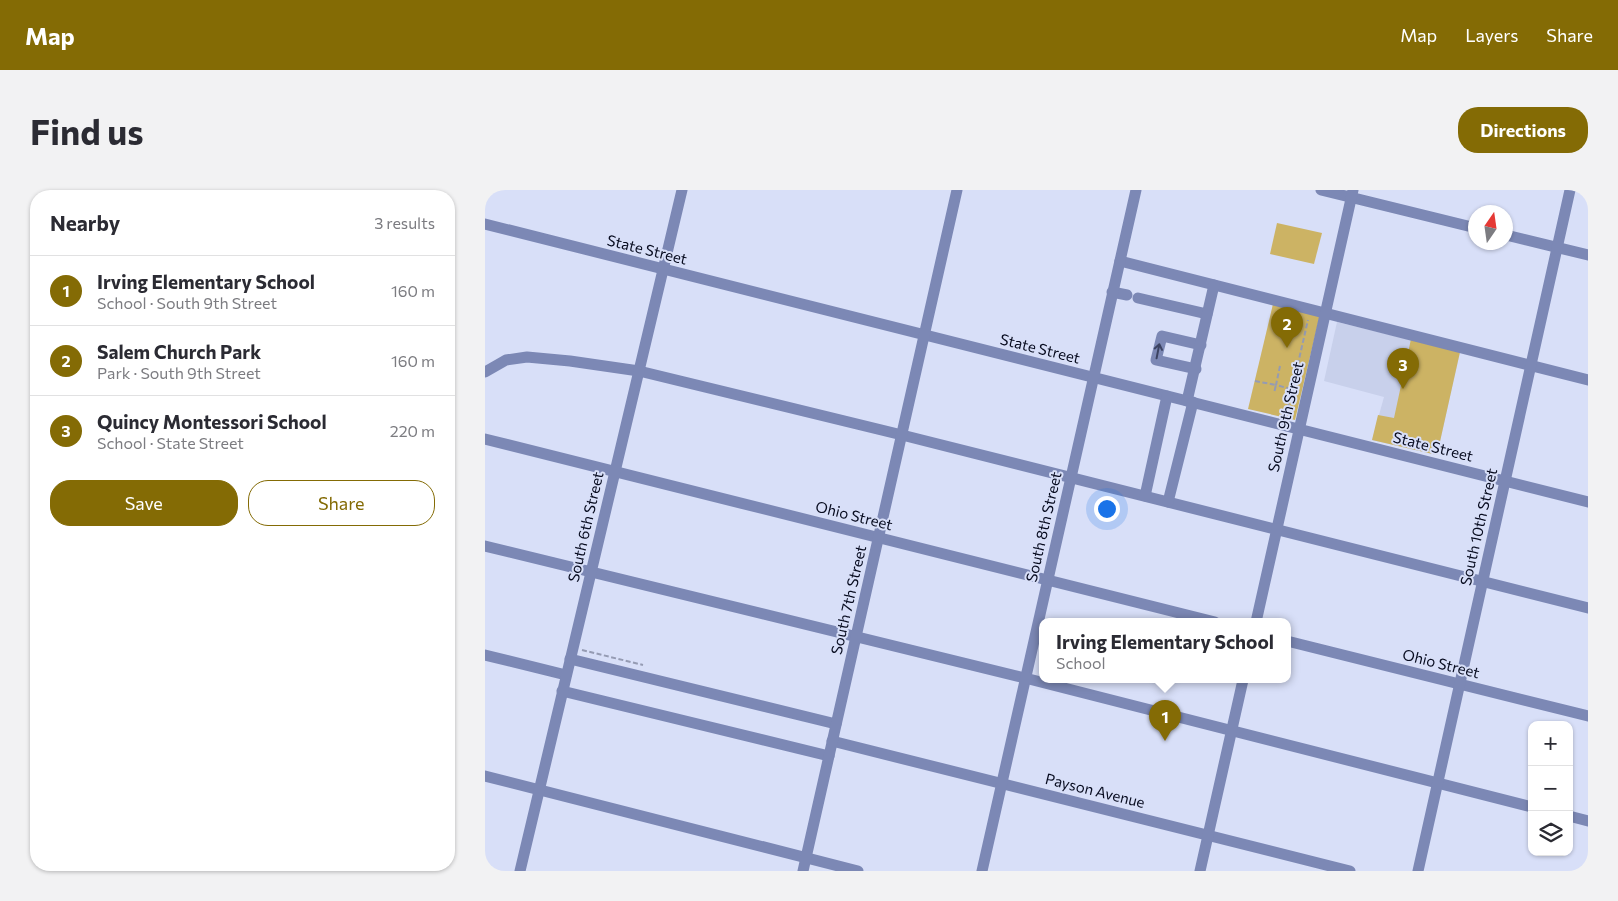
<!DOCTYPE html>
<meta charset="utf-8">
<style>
:root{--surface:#fff;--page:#f2f2f3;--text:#2b2b33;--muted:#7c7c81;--line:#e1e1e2;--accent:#846b05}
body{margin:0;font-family:Commissioner,sans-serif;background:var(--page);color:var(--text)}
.controls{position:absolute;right:15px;bottom:15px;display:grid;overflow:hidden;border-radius:10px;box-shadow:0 1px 4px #0004}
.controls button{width:45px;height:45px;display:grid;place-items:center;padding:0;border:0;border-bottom:1px solid var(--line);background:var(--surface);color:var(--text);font:25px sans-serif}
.compass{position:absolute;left:983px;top:15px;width:45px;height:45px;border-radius:50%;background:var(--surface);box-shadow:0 1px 4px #0004;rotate:13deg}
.you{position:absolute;left:621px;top:318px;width:18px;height:18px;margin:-12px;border:4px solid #fff;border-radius:50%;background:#1a73e8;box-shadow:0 0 0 8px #1a73e833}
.badge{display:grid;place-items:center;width:32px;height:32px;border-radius:50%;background:var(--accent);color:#fff;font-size:16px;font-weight:700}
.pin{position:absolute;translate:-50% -41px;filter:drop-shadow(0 1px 2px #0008)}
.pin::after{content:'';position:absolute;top:26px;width:18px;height:15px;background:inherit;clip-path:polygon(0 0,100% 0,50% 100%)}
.popup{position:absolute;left:554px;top:428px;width:252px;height:65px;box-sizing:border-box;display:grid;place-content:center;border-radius:10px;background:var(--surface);filter:drop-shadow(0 1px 4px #0005);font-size:16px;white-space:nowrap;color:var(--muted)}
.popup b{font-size:19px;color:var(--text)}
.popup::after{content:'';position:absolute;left:50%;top:100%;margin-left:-10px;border:10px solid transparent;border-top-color:var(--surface)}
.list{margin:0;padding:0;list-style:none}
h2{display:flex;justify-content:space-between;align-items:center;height:65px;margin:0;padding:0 20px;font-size:21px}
h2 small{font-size:16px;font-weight:400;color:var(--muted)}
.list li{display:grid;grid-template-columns:32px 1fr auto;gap:15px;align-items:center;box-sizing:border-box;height:70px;padding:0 20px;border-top:1px solid var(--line)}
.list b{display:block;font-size:19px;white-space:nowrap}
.list p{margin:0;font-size:16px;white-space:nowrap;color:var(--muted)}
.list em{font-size:16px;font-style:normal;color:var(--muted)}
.actions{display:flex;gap:10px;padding:15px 20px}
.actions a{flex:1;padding:11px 0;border:1px solid var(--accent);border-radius:20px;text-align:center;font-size:18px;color:var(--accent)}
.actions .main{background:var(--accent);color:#fff}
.icon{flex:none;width:28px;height:28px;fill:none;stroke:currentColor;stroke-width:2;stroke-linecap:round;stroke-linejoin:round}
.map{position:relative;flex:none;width:1103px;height:681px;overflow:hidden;border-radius:20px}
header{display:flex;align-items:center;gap:30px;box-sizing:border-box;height:70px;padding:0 25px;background:var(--accent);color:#fff}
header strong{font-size:24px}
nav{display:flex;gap:28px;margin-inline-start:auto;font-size:18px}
.intro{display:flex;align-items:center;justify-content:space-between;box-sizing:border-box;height:120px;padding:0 30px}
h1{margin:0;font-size:35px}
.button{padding:12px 22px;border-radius:20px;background:var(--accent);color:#fff;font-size:18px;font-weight:700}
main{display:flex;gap:30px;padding:0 30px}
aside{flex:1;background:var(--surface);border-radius:20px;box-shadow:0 1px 4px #0004}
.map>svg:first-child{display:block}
</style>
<header>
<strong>Map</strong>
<nav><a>Map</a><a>Layers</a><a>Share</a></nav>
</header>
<div class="intro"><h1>Find us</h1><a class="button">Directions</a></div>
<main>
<aside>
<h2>Nearby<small>3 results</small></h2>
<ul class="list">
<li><span class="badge">1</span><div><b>Irving Elementary School</b><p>School · South 9th Street</p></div><em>160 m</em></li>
<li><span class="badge">2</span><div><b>Salem Church Park</b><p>Park · South 9th Street</p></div><em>160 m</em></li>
<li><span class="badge">3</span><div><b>Quincy Montessori School</b><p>School · State Street</p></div><em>220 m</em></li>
</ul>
<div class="actions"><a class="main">Save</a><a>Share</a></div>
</aside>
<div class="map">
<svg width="1103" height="681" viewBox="0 0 1103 681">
<rect width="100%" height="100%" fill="#d8dff8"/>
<path fill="#c8d0eb" d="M852,132L975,162L952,265L887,250L899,207L839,191Z"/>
<g fill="#ccb364">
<path d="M792,33L837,43L829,74L785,64Z"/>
<path d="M788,114L835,125L810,230L763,219Z"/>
<path d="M926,149L975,162L952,265L887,250L893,225L909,228Z"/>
</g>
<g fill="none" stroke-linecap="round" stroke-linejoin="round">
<g stroke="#959bb3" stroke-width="2" stroke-dasharray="5 2.5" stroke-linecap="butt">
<path d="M795,176L791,195L813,201"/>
<path d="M770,191L791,195L789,203"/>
<path d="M801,226L823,130"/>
<path d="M97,460L158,475"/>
</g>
<g stroke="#7c88b5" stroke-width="11">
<path d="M836,0L991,38"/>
<path d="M0,34L1103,312"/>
<path d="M1021,45L1103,65"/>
<path d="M635,71L1103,190"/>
<path d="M627,102L642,105"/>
<path d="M653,108L722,124"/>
<path d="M711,179L671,170L677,146L716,155"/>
<path d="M0,182L21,170L42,167L85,171L154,181L417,245L1103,418"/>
<path d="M702,211L729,95"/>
<path d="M0,249L730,432"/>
<path d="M660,306L682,206"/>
<path d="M683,312L708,212"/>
<path d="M0,356L540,488L1047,617"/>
<path d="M771,432L868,0"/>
<path d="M802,451L1103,526"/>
<path d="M0,465L81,485"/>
<path d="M85,469L351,534"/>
<path d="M77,501L344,566"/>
<path d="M347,551L865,681"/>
<path d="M0,586L373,681"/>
<path d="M1084,626L1103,631"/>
<path d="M35,681L197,0"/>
<path d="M318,681L472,0"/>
<path d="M497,681L651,0"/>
<path d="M715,681L758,490"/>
<path d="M933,681L1085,0"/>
</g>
</g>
<defs><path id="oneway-shaft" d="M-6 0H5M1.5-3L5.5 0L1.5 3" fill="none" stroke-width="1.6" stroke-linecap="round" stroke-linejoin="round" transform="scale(1.25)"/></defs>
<use stroke="#3c4362" href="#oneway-shaft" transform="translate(673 161) rotate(-79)"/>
<g text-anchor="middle" stroke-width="4" stroke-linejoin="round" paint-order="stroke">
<g font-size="15" fill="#070b1f" stroke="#d8dff8">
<text transform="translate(162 60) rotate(14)" y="5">State Street</text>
<text transform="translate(555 159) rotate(14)" y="5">State Street</text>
<text transform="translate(801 227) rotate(-77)" y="5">South 9th Street</text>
<text transform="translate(948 257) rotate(14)" y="5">State Street</text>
<text transform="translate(369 326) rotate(14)" y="5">Ohio Street</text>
<text transform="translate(101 337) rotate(-77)" y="5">South 6th Street</text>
<text transform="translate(559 337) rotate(-77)" y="5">South 8th Street</text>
<text transform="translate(994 337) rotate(-77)" y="5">South 10th Street</text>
<text transform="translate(364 410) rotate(-77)" y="5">South 7th Street</text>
<text transform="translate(956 474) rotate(14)" y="5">Ohio Street</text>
<text transform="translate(610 601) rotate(14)" y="5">Payson Avenue</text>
</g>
</g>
</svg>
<div class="controls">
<button>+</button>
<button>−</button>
<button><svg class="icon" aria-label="layers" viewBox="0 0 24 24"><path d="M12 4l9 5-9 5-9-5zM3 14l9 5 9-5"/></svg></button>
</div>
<svg class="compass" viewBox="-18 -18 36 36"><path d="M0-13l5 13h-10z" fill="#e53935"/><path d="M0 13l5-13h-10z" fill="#7c7c81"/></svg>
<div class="you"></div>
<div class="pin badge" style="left:680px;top:551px">1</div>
<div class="popup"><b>Irving Elementary School</b>School</div>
<div class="pin badge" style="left:802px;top:158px">2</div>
<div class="pin badge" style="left:918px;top:199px">3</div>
</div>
</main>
